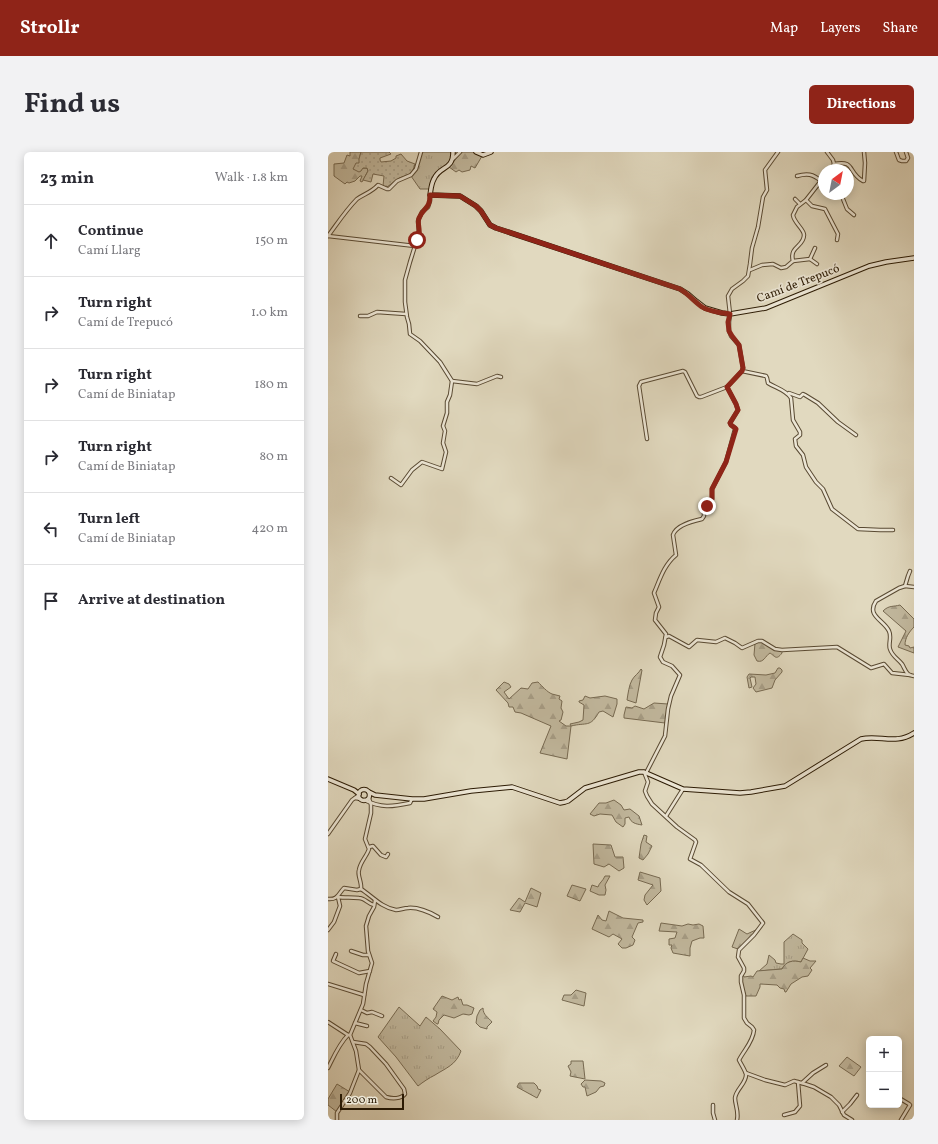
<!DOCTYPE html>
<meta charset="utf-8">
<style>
:root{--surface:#fff;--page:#f2f2f3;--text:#2b2b33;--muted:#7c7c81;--line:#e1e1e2;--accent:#8f2418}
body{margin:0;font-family:Vollkorn,serif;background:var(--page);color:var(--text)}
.controls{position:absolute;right:12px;bottom:12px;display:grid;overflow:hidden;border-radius:6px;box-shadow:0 2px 10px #0003}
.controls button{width:36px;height:36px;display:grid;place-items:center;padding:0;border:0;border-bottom:1px solid var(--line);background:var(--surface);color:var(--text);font:20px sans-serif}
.compass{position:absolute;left:490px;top:12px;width:36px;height:36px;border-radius:50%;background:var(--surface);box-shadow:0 2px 10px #0003;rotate:32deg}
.scale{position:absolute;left:12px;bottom:10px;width:64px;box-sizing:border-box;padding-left:4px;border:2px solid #2c1b04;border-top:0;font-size:11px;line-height:14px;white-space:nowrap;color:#2c1b04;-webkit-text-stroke:3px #ece6d5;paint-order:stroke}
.stop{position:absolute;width:12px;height:12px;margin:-9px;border:3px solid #8f2418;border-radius:50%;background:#fff}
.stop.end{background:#8f2418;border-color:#fff;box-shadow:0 1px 4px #0008}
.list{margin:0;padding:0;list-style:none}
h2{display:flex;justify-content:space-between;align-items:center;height:52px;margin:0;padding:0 16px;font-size:17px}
h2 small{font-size:13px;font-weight:400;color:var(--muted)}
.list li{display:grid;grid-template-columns:26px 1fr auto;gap:12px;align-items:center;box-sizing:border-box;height:72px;padding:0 16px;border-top:1px solid var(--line)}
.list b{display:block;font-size:15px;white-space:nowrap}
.list p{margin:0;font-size:13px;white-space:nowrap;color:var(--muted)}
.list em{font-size:13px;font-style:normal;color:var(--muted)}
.icon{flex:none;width:22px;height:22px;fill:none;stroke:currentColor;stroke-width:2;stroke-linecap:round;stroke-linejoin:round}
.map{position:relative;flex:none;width:586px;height:968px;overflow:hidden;border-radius:6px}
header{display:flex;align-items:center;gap:24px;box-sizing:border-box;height:56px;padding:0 20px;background:var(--accent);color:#fff}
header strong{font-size:19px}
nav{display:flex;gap:22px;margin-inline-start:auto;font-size:14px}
.intro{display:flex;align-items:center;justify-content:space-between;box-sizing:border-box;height:96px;padding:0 24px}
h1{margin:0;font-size:28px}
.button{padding:10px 18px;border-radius:6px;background:var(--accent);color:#fff;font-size:14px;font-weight:700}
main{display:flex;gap:24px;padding:0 24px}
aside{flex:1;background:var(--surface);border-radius:6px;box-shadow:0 2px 10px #0003}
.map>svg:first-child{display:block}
</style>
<header>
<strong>Strollr</strong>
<nav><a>Map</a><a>Layers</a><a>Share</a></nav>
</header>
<div class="intro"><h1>Find us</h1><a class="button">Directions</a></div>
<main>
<aside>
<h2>23 min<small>Walk · 1.8 km</small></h2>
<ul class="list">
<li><svg class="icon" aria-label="ahead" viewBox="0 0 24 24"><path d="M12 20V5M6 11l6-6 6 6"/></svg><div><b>Continue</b><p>Camí Llarg</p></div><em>150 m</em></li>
<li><svg class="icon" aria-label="right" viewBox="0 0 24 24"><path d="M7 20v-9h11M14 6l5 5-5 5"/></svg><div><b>Turn right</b><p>Camí de Trepucó</p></div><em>1.0 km</em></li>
<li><svg class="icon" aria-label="right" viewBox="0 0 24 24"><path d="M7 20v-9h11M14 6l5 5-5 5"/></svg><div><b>Turn right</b><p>Camí de Biniatap</p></div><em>180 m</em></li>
<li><svg class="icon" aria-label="right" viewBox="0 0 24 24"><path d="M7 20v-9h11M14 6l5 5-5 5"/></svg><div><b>Turn right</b><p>Camí de Biniatap</p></div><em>80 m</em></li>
<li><svg class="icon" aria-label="left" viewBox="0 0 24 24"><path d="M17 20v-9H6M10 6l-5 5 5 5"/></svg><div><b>Turn left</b><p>Camí de Biniatap</p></div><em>420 m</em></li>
<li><svg class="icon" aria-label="arrive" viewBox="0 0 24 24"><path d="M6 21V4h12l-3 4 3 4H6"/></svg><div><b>Arrive at destination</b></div></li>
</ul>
</aside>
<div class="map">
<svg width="586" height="968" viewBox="0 0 586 968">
<defs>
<pattern id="grass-tufts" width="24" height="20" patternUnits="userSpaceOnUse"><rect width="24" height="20" fill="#c2b99f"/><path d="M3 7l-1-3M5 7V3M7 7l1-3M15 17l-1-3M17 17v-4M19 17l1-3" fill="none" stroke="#a79e87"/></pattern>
<pattern id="forest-firs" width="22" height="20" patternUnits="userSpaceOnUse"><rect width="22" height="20" fill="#c2b99f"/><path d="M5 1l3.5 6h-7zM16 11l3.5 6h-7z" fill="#a79e87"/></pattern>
<pattern id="park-dots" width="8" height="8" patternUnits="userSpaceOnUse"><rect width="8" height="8" fill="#c2b99f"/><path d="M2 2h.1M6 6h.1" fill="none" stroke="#a79e87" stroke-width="1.8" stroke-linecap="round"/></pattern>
</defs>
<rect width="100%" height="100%" fill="#e1d9bf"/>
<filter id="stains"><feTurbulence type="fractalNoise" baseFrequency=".005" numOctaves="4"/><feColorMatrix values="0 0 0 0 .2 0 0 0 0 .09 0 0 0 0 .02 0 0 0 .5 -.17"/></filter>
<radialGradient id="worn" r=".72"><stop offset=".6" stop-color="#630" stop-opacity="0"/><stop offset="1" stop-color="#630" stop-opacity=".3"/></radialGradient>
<g fill="url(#grass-tufts)" stroke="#776a52">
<path d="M94,0H123L124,7L121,11L108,21L103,29L102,37H92L83,24L87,20Z"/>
<path d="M465,782L474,788V791L480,797L473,810C465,808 458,809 454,817L431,819L439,812L441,803L447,808L448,811L453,812H456V790Z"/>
<path d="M71,855L92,874L98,865L112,877L133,899C128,913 118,916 107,923C101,926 95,930 90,934L68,905L50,885Z"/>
</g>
<g fill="url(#forest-firs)" stroke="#776a52">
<path d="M22,0H33L31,7L35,16H39L40,19L34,30L32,29L34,24H32L27,29L21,31L19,30L17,32L6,24V12L16,11L19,3L22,4Z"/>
<path d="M134,0H146L154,4L147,16L143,14L142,18L134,20L131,18L128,20L121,15Z"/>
<path d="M572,453L586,467V475C581,480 577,486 577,493L581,494L582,496L586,495V501L570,495L578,479L555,459C561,453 565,455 572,453Z"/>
<path d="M431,490H434L447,498H454V501C448,509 447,504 442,501C437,504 436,511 429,509L426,503L427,491Z"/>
<path d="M450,516H452L454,518V520L447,528L444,536L428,540L425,536L428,532L427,525H423L422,526L424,535L421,536L419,525L421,522L438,523L447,521Z"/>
<path d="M313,517L314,518L308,551L299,548C300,542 301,533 304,528C306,524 311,521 313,517Z"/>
<path d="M176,530L181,532L183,535L176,540L181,547L193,536L200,537L204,531L210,530C214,534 219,540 224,542C227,543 229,543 232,544L231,547L234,549L233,556L235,560L233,568L231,569L238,574H243L242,572L251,570L255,568L256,553L251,550V549L255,548L257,544L262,546L277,544L289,547V552L285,565L275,559L271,560C262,576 259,570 243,574L239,607L212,601L223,574L193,561L187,560L185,555H181L180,551L168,538Z"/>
<path d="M326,551L340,552L338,563L337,571L296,566V563L298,555L304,556L307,554L316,557Z"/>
<path d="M286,648L293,653L296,658L302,657L311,664L314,673C308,672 303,671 301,665L297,666V672L295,675L288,670L284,663L272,662L266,664L262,662L271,651H278Z"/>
<path d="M316,683L319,684L318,690L324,694L320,702L315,708L311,706L313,692Z"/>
<path d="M265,692L283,693L287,705H295L296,716L291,719L281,712L276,715L266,712Z"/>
<path d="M312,720L332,726L333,739L319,753L316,748L317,743L325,733L310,728Z"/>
<path d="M277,724H282L277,733L278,738L277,743H271L262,739L264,733L270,735C271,731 275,729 277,724Z"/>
<path d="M244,733L258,737L252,749L239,744Z"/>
<path d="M203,736L213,741L209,755L197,751L192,760L182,758L191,746L197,750Z"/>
<path d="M281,759L295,766L315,768V770L310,771L304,785L307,788L305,793L298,796H294L290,792L294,787L285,782L281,785L264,777L270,763L274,768L278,769Z"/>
<path d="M333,771L354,774L360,772L365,773L371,772L375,774L376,786H372L364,789L362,796V804L345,801L343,796L344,793H341V787L347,786L349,780L331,779Z"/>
<path d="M411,777L419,782L430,777L410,797L404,795Z"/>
<path d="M475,806L482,809H488L482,816L484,818L480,824L474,825L463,832L458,840H457L456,837L452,836L449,833L432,832V835L428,844H418C416,837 412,829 415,822L416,825L423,824L425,825L429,819L454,817C458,809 465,808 473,810Z"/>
<path d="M248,838L258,841L256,854L234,848L236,843H243Z"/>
<path d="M114,844L124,848L130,845L131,848L133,847L135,853H139L146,856L144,862L141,863L135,862L126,866L116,863L111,868L110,872H109L105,869L108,865L109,860L105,857Z"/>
<path d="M155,856C155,863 160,865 164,870L159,875V877L152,875L148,871L149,864L152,858Z"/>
<path d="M519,905L533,915L526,924L511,914Z"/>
<path d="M243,909H255L257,927L242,924L243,920L240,914L243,912Z"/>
<path d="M257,928L273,929L277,931L276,934L272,935L268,940L259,944L257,935H255L253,932Z"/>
<path d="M191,931H206L209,934L210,937L213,938L209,946L189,935Z"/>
<path d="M9,932L22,940L9,960L0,953V947Z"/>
</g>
<path fill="url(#park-dots)" stroke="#776a52" d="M33,0H61L63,2L52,6V8L53,10L63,9L68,6V4L73,2L79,9L87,12L85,18L82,22L71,26L59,35L55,34L56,24L45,22L43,30L35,28L40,19L39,16H35L33,19L31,20L25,17L28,11H31V7Z"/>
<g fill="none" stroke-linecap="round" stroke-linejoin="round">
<defs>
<g id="street">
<path d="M499,0L505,8L506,12L503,18"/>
<path d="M568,0L571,8L574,9H578L580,6L578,0"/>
<path d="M125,7L132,0"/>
<path d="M506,12C528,8 519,20 535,29H536L537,11L536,0"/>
<path d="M469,24C479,21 485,22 493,29"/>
<path d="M513,42L519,57L526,63"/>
<path d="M467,47L472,52"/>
<path d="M478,48L484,54L497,57L510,82L509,88"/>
<path d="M0,84C9,72 18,58 29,47C36,42 44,40 50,33L59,37H61L69,29L83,23L88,17L93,0"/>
<path d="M0,84L87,94"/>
<path d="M482,107L489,112"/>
<path d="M465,109L482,107L487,96"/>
<path d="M422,118L434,113L445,112L453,116L458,115L465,109C461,94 476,95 476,83C476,77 466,71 465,63L469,55L478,48L496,25"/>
<path d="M32,164H40L49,160L78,162"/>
<path d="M414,219L438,224L439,226L440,231C448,236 458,238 463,246L465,268L472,280V283L467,287L468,294L475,303L478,315L488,330L495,337L504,357L530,377L552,378H565"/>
<path d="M124,229L149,232L169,224L173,225"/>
<path d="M461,241L472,245L475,242L477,243L490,251L510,270L528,283"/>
<path d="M319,287L311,234L313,230L355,219L357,220L369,244L371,245H373L399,235L414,219L415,216L411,193L403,184L401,179V170L402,162L400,144L404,137L415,129L420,124L422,112L424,96L430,75L435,45L439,38L437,18L450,0"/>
<path d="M63,326L73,333L84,318L94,310L114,317L118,300L115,291L117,279L115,274L119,261V250L122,243L124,229L112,210L92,189L82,182L81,172L79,165L77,150V128L82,110L91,81L90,69L94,60L100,55L102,49V43"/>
<path d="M582,419L580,424L577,434L571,436L548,449C538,464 556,468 561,479C564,485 560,492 562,497C564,504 570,507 574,512C576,515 577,519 580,522C583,524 583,523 586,524"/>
<path d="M577,434L586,435"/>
<path d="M338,485L341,484L361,495L369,488L388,490L397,486L407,491L414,496L430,489H434L447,497L454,498L509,495L543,516L556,512L564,521L582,523"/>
<path d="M316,620L320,630L317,639L319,644L324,652L349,675L367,688L368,690L362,707L373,713L401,740L420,752L435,771L426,783L411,798L410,805L416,816V819L413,824V830L416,843V866L419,871L424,875L426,878C425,890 416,898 411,908C413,912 417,918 418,922C419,931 408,937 407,946C407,953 411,959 409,968"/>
<path d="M318,621L337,584L340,557L343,544L352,523L344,514L335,510L332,505L336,493L338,482L327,468L328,461L331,455L326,441C332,427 336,413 348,403L345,383C348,373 365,369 374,367L376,364V358L384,347V337L398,310L407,277V276L403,273L402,271L410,258L408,252L399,235"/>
<path d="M27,646L33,647"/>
<path d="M36,648C54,656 63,655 82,651L84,647"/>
<path d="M338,664L355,637"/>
<path d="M0,682L24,648L31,643"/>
<path d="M41,695L45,694L53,703L58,705L60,702"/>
<path d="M33,737C34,730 29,723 31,718C32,710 39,704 41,697L37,687L43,661V653L41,646"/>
<path d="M33,737C44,744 54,756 68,758C72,758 76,756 80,756C89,755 102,760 110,765"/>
<path d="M0,747C10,748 10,742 16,736L29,738L33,737"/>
<path d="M0,778L6,770L12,754L10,745C17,746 24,745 31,746C37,746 40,752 46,753"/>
<path d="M23,799L35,803H41"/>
<path d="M8,802L5,809L31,821L42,819"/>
<path d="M0,832L36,843"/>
<path d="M33,858L39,861L44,860L54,864"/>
<path d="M0,870L20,883"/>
<path d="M27,871L39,874"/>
<path d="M25,890L38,892L42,895L58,912L76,937L77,942C73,947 64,947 58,945L31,918"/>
<path d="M0,916C6,904 11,892 20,883H22"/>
<path d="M418,921L437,928L457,933L466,929L477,932L486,935L503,945L511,953L516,963L524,968"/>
<path d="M474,931L485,921L498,913"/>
<path d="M571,946L581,952L582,953L573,968"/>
<path d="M385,953V961L387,968"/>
<path d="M514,960L522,952L529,943"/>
<path d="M456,963L467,960L472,954L470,930"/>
<path d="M9,968V961L22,941L31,918L28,899L22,883L35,852L38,832L44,811L40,799L38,774L41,764L46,755L47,748"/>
</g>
<g id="secondary">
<path d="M125,0C125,19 112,13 106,27C103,32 103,38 102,43L132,44L148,54L153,59L162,73L168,76L352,137L360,142L368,149L377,156L394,161L402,162L438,156L541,114L558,110L586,106"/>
<path d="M148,0L155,3L163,0"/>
<path d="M0,627L26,638L31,642"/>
<circle cx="36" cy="643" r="5.5"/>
<path d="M41,640L47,643L84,647H96L143,639L184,635L232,651L237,650L240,649L257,636L311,620H316L355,637L412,641L423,640L457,634L533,587C552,583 568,593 586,581"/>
</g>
</defs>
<use href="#street" stroke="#594a33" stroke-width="4.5"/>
<use href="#secondary" stroke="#2c1b04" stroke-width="5.5"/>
<use href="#street" stroke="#ece6d5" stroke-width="2.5"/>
<use href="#secondary" stroke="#ece6d5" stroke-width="3.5"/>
</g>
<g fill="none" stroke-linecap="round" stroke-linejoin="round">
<path stroke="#8f2418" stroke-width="5" d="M89,88C90,86 91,84 91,82C92,76 89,71 91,66C96,55 102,57 102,43L132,44L148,54L153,59L162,73L168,76L352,137C360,142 366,149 374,155C382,160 393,161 402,162L400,170L401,179L404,184L411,193L415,216L414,219L399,235L408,252L410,258L402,271L403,273L407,276L408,277L398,310L384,337V347L379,354"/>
</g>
<g text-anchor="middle" stroke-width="3.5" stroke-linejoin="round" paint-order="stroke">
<g font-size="12" fill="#2c1b04" stroke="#ece6d5">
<text transform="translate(470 131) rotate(-21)" y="4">Camí de Trepucó</text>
</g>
</g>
<rect width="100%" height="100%" filter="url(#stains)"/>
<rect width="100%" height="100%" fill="url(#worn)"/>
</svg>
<div class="controls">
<button>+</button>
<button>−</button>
</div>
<svg class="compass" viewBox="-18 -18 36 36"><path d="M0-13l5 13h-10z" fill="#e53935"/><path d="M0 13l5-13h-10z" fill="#7c7c81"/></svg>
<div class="scale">200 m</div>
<div class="stop" style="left:89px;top:88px"></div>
<div class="stop end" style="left:379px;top:354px"></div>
</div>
</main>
